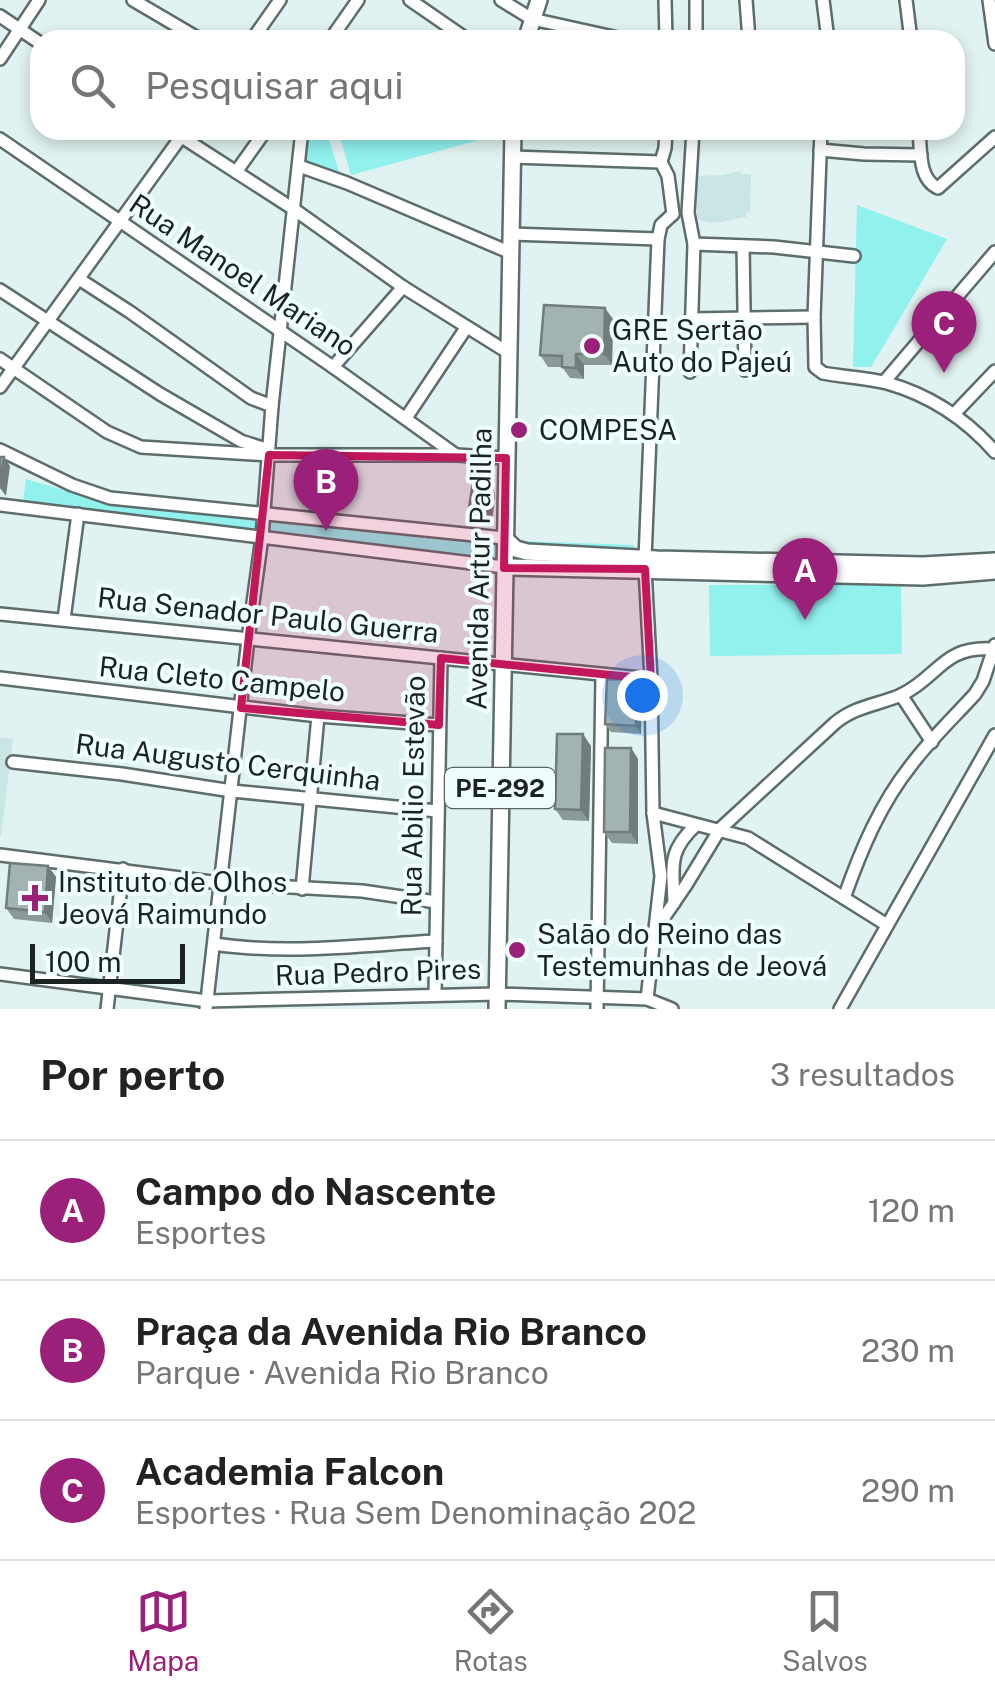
<!DOCTYPE html>
<html lang="pt">
<meta charset="utf-8">
<style>
:root{--surface:#fff;--page:#f6f6f6;--text:#222;--muted:#767676;--line:#e0e0e0;--accent:#9b2079}
body{margin:0;font-family:"Public Sans",sans-serif;background:var(--page);color:var(--text)}
.scale{position:absolute;left:30px;bottom:25px;width:155px;box-sizing:border-box;padding-left:10px;border:5px solid #1c2323;border-top:0;font-size:28px;line-height:35px;white-space:nowrap;color:#1c2323;-webkit-text-stroke:8px #f0fffe;paint-order:stroke}
.you{position:absolute;left:642px;top:695px;width:35px;height:35px;margin:-25px;border:8px solid #fff;border-radius:50%;background:#1a73e8;box-shadow:0 0 0 15px #1a73e833}
.badge{display:grid;place-items:center;width:65px;height:65px;border-radius:50%;background:var(--accent);color:#fff;font-size:32px;font-weight:700}
.pin{position:absolute;translate:-50% -82px;filter:drop-shadow(0 2px 5px #0008)}
.pin::after{content:'';position:absolute;top:52px;width:35px;height:30px;background:inherit;clip-path:polygon(0 0,100% 0,50% 100%)}
.list{margin:0;padding:0;list-style:none}
h2{display:flex;justify-content:space-between;align-items:center;height:130px;margin:0;padding:0 40px;font-size:42px}
h2 small{font-size:32px;font-weight:400;color:var(--muted)}
.list li{display:grid;grid-template-columns:65px 1fr auto;gap:30px;align-items:center;box-sizing:border-box;height:140px;padding:0 40px;border-top:2px solid var(--line)}
.list b{display:block;font-size:38px;white-space:nowrap}
.list p{margin:0;font-size:32px;white-space:nowrap;color:var(--muted)}
.list em{font-size:32px;font-style:normal;color:var(--muted)}
.icon{flex:none;width:55px;height:55px;fill:none;stroke:currentColor;stroke-width:2;stroke-linecap:round;stroke-linejoin:round}
.map{position:relative;flex:none;width:995px;height:1009px;overflow:hidden}
.search{position:absolute;background:var(--surface);box-shadow:0 5px 15px #0003;left:30px;right:30px;top:30px;height:110px;display:flex;align-items:center;gap:25px;box-sizing:border-box;padding:0 35px;border-radius:30px;color:var(--muted);font-size:38px}
.sheet{height:550px;background:var(--surface)}
nav{display:flex;justify-content:space-around;align-items:center;box-sizing:border-box;height:140px;border-top:2px solid var(--line);background:var(--surface);font-size:28px;color:var(--muted)}
nav a{display:grid;justify-items:center;gap:5px}
nav .on{color:var(--accent)}
.map>svg:first-child{display:block}
</style>
<div class="map">
<svg width="995" height="1009" viewBox="0 0 995 1009">
<rect width="100%" height="100%" fill="#e0f2f1"/>
<g fill="#cae6e4">
<path d="M740,171L741,174H751L750,212L746,213V217L721,222L709,223L697,219V176L723,175Z"/>
<path d="M0,737L13,739L1,837H0Z"/>
</g>
<g fill="#91f1ed">
<path d="M307,130H326L339,172L305,161Z"/>
<path d="M338,130H488L490,137L351,175Z"/>
<path d="M857,205L947,239L871,367H853Z"/>
<path d="M26,479L118,506L497,542V560L322,537L23,503Z"/>
<path d="M518,541L634,545V580L514,573Z"/>
<path d="M901,584L902,654L710,656L709,585Z"/>
</g>
<g fill="none" stroke-linecap="round" stroke-linejoin="round">
<defs>
<g id="minor">
<path d="M133,0L201,40"/>
<path d="M410,0L468,40"/>
<path d="M501,0L532,19L627,40"/>
<path d="M665,0L666,40"/>
<path d="M746,0L749,40"/>
<path d="M823,0L828,40"/>
<path d="M906,0L911,40"/>
<path d="M989,0L995,44"/>
<path d="M0,16L40,43"/>
<path d="M252,40L280,0"/>
<path d="M330,40L358,0"/>
<path d="M696,40V0"/>
<path d="M0,59L39,0"/>
<path d="M171,130L295,210L403,287L509,353"/>
<path d="M666,130L665,148L661,162L668,176L673,214"/>
<path d="M821,130L814,317L815,367L823,373C844,377 866,378 887,383C929,395 966,419 995,452"/>
<path d="M919,130C921,150 918,179 938,188L995,137"/>
<path d="M0,139L333,367L456,455"/>
<path d="M820,150L864,154L921,155"/>
<path d="M512,157L661,162"/>
<path d="M299,166L347,183L511,253"/>
<path d="M236,172L266,130"/>
<path d="M511,234L658,239"/>
<path d="M694,244L774,247L854,256"/>
<path d="M743,246L745,370"/>
<path d="M79,279L130,312L251,398L272,406"/>
<path d="M0,290L160,394L241,441L266,449"/>
<path d="M690,319L814,317"/>
<path d="M0,359L107,432L141,447L269,455H456L506,458"/>
<path d="M333,367L403,287"/>
<path d="M690,372L694,244L688,213L693,130"/>
<path d="M884,382L995,252"/>
<path d="M0,387L186,130"/>
<path d="M954,414L995,371"/>
<path d="M406,418L466,328"/>
<path d="M0,450L72,485L110,498L504,538"/>
<path d="M0,505L504,567"/>
<path d="M645,559L658,239L661,225L673,214"/>
<path d="M645,569L651,679L653,813L661,876L647,999"/>
<path d="M0,614L651,679"/>
<path d="M64,619L78,514"/>
<path d="M0,678L318,716L439,725"/>
<path d="M901,695L932,742"/>
<path d="M13,762L122,774L232,791L437,811"/>
<path d="M653,813L748,838L887,925"/>
<path d="M0,855L220,883L362,891L436,902"/>
<path d="M302,889L318,716"/>
<path d="M844,898C861,850 880,804 912,764C931,739 954,717 975,694L983,681L995,645"/>
<path d="M674,903C673,866 667,852 696,825"/>
<path d="M654,932L686,885L720,829L835,723C855,706 878,705 901,695C939,677 942,646 992,649"/>
<path d="M214,944C287,955 363,945 436,941"/>
<path d="M0,974L207,1001L497,994L647,999L672,1009"/>
<path d="M435,994L441,658"/>
<path d="M107,1009L123,869"/>
<path d="M206,1009L248,639L262,537L272,406L302,130"/>
<path d="M597,1009L602,675"/>
<path d="M840,1009L995,735"/>
</g>
<g id="major">
<path d="M526,40L539,0"/>
<path d="M504,538L516,549L527,552L657,559L923,565L995,561"/>
<path d="M504,567L923,577L995,571"/>
<path d="M497,1009L513,130"/>
</g>
</defs>
<use href="#minor" stroke="#5d6d6c" stroke-width="16"/>
<use href="#major" stroke="#5d6d6c" stroke-width="20"/>
<use href="#minor" stroke="#fff" stroke-width="11"/>
<use href="#major" stroke="#fff" stroke-width="15"/>
</g>
<g fill="#8b9a99">
<path d="M613,319L612,365H584V379L570,378L562,367H548L540,355Z"/>
<path d="M489,485L495,493L492,524L474,522L468,514Z"/>
<path d="M642,689L641,734L611,732L605,724Z"/>
<path d="M591,746L589,821L563,820L555,809Z"/>
<path d="M631,748L638,759V844L612,843L604,832Z"/>
<path d="M48,866L56,877L52,923L14,919L6,908Z"/>
</g>
<g fill="#717d7d">
<path d="M605,308L613,319L612,365L604,354Z"/>
<path d="M576,354L584,365V379L576,368Z"/>
<path d="M4,457L10,466L6,496L0,488Z"/>
<path d="M489,485L495,493L492,524L486,516Z"/>
<path d="M636,680L642,689L641,734L636,726Z"/>
<path d="M583,734L591,746L589,821L581,810Z"/>
<path d="M631,748L638,759V844L630,832Z"/>
<path d="M48,866L56,877L52,923L45,912Z"/>
</g>
<g fill="#a2b3b2" stroke="#717d7d" stroke-width="2.5">
<path d="M544,305L605,308L604,354H576V368L562,367V356L540,355Z"/>
<path d="M0,457H4L0,486Z"/>
<path d="M473,482L489,485L486,516L468,514Z"/>
<path d="M607,679L636,680V726L605,724Z"/>
<path d="M557,734H583L581,810L555,809Z"/>
<path d="M605,748H631L630,832H604Z"/>
<path d="M10,863L48,866L45,912L6,908Z"/>
</g>
<path fill="#c2185b" fill-opacity="0.2" stroke="#c2185b" stroke-width="8" stroke-linejoin="round" d="M269,455L506,458L504,568L645,569L651,679L441,658L439,725L241,708Z"/>
<g fill="#9b2079" stroke="#f0fffe" stroke-width="4">
<circle cx="592" cy="346" r="10"/>
<circle cx="519" cy="430" r="10"/>
<path d="M30 883h10v10h10v10h-10v10h-10v-10h-10v-10h10z"/>
<circle cx="517" cy="950" r="10"/>
</g>
<g text-anchor="middle" stroke-width="8" stroke-linejoin="round" paint-order="stroke">
<rect fill="#f0fffe" stroke="#5c6565" stroke-width="2.5" x="445" y="768" width="110" height="40" rx="8"/>
<g font-size="25" font-weight="bold" fill="#1c2323">
<text x="500" y="797">PE-292</text>
</g>
<g font-size="28" fill="#1c2323" stroke="#f0fffe">
<text transform="translate(243 275) rotate(34)" y="10">Rua Manoel Mariano</text>
<text transform="translate(479 569) rotate(-89)" y="10">Avenida Artur Padilha</text>
<text transform="translate(268 615) rotate(6)" y="10">Rua Senador Paulo Guerra</text>
<text transform="translate(222 679) rotate(6)" y="10">Rua Cleto Campelo</text>
<text transform="translate(228 762) rotate(7)" y="10">Rua Augusto Cerquinha</text>
<text transform="translate(413 796) rotate(-89)" y="10">Rua Abilio Estevão</text>
<text transform="translate(378 972) rotate(-2)" y="10">Rua Pedro Pires</text>
</g>
<g font-size="28" fill="#1c2323" stroke="#f0fffe" text-anchor="start">
<text x="612" y="340">GRE Sertão<tspan x="612" dy="32">Auto do Pajeú</tspan></text>
<text x="539" y="440">COMPESA</text>
<text x="58" y="892">Instituto de Olhos<tspan x="58" dy="32">Jeová Raimundo</tspan></text>
<text x="537" y="944">Salão do Reino das<tspan x="537" dy="32">Testemunhas de Jeová</tspan></text>
</g>
</g>
</svg>
<div class="scale">100 m</div>
<div class="you"></div>
<div class="pin badge" style="left:805px;top:620px">A</div>
<div class="pin badge" style="left:326px;top:531px">B</div>
<div class="pin badge" style="left:944px;top:373px">C</div>
<div class="search"><svg class="icon" aria-label="search" viewBox="0 0 24 24"><circle cx="10" cy="10" r="6"/><path d="M15 15l6 6"/></svg>Pesquisar aqui</div>
</div>
<section class="sheet">
<h2>Por perto<small>3 resultados</small></h2>
<ul class="list">
<li><span class="badge">A</span><div><b>Campo do Nascente</b><p>Esportes</p></div><em>120 m</em></li>
<li><span class="badge">B</span><div><b>Praça da Avenida Rio Branco</b><p>Parque · Avenida Rio Branco</p></div><em>230 m</em></li>
<li><span class="badge">C</span><div><b>Academia Falcon</b><p>Esportes · Rua Sem Denominação 202</p></div><em>290 m</em></li>
</ul>
</section>
<nav>
<a class="on"><svg class="icon" aria-label="map" viewBox="0 0 24 24"><path d="M3 6l6-2 6 2 6-2v14l-6 2-6-2-6 2zM9 4v14M15 6v14"/></svg>Mapa</a>
<a><svg class="icon" aria-label="directions" viewBox="0 0 24 24"><path d="M12 3l9 9-9 9-9-9zM9 14v-3h6M13 9l2 2-2 2"/></svg>Rotas</a>
<a><svg class="icon" aria-label="saved" viewBox="0 0 24 24"><path d="M7 4h10v16l-5-4-5 4z"/></svg>Salvos</a>
</nav>
